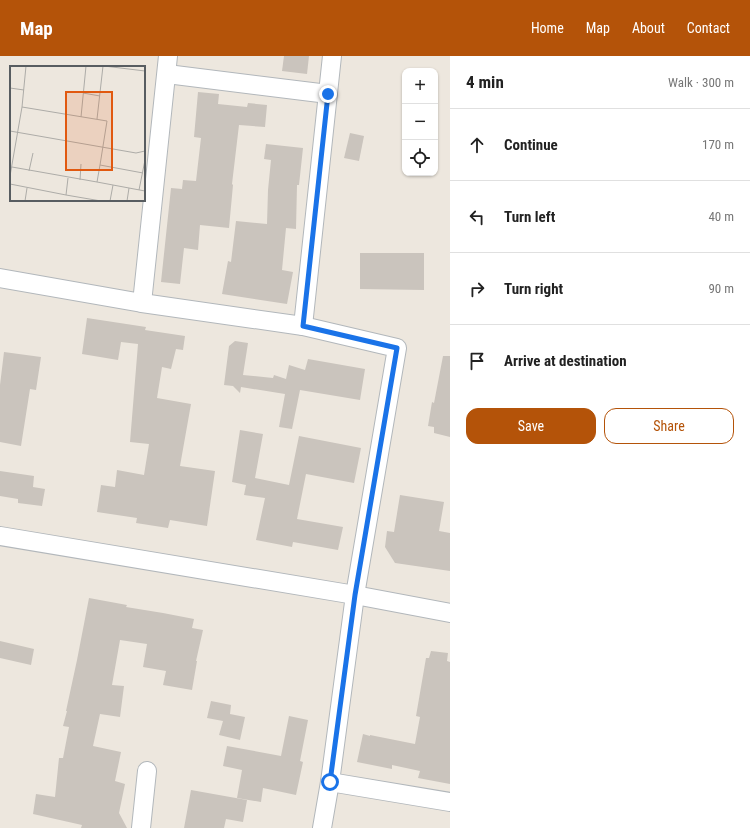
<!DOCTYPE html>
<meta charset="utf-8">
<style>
:root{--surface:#fff;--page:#f6f6f6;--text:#222;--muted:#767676;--line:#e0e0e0;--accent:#b45309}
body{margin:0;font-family:"Roboto Condensed",sans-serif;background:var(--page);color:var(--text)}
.controls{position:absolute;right:12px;top:12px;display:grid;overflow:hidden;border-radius:8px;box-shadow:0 1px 3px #0004}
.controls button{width:36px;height:36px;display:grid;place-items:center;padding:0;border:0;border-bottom:1px solid var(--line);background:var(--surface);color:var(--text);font:20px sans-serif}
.stop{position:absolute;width:12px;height:12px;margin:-9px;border:3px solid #1a73e8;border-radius:50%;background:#fff}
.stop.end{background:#1a73e8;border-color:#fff;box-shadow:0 1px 4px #0008}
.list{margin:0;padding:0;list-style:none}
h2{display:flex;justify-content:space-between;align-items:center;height:52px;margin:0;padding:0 16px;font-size:17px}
h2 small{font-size:13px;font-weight:400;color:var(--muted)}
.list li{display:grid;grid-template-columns:26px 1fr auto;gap:12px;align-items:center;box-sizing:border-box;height:72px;padding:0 16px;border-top:1px solid var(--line)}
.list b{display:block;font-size:15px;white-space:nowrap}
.list em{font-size:13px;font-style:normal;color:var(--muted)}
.actions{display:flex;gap:8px;padding:12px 16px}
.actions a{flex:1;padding:9px 0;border:1px solid var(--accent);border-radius:12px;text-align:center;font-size:14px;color:var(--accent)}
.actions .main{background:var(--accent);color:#fff}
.icon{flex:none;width:22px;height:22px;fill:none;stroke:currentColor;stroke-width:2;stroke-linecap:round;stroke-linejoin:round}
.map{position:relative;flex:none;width:450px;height:772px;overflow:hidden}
header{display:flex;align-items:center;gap:24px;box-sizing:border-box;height:56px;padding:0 20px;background:var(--accent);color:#fff}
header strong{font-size:19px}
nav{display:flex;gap:22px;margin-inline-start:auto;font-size:14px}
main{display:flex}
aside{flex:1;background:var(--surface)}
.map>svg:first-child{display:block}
</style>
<header>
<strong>Map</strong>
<nav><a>Home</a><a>Map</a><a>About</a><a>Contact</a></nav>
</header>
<main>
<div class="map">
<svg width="450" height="772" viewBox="0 0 450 772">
<rect width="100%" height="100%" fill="#ede7de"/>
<g fill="#cac4bd">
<path d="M284,0H309L307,18L282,15Z"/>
<path d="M198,36L219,38L218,48L247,51L248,47L267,49L265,71L239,69L232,128L233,129L229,172L200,169L198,194L184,192L180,228L161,226L171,132L182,133L183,124L196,125L201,82L194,81Z"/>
<path d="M350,77L364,80L359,105L344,102Z"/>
<path d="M266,88L303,92L299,129H297L296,173L286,172L282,214L293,216L287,248L222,238L228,205L231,206L236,165L267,168L268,134L271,104L264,103Z"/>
<path d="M360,197H424V234L360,233Z"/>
<path d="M87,262L146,271L145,274L185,280L183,294L176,293L171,313L162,311L157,342L191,348L180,410L215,415L207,470L170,464L168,472L136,467L137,462L97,456L101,429L115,431L117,414L144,419L149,388L130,386L138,288L121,286L118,304L82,298Z"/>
<path d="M235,285L248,287L243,319L273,322L274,319L286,323L289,309L305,314L308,303L365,313L360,344L300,334L292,373L279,371L285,338L241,331L240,337L233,330L224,329L229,290Z"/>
<path d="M4,296L41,301L36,334L30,333L21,390L0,386V329Z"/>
<path d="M443,300H450V381L434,377V371L428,370L432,346L434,347Z"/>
<path d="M240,374L263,378L255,422L289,429L299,380L361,392L354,427L306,418L297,463L343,471L338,494L293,486L292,491L256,484L265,442L244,439L246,429L232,426Z"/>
<path d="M0,415L34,420L33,431L45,433L42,450L18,447V443L0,440Z"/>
<path d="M400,439L444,446L439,475L450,477V515L395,507L385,491L387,475L394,476Z"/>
<path d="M89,542L127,549L126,551L163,557L194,563L192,572L203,574L196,605H197L192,634L163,629L166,615L143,611L147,588L120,584L112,629L124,630L120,661L100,658L93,690L121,696L115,725L125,728L119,757L127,772H81L82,769L33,758L36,738L55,741L59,702H63L69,671L63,670L67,655H66L77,604Z"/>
<path d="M0,585L34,593L31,609L0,602Z"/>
<path d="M431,595L448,597L447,605L450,606V728L418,722L420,715L392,709V713L357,706L363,678L370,680V679L415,688L420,661L416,660L426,602H429Z"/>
<path d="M211,645L231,649L230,658L245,661L240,684L219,679L223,665L207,662Z"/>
<path d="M289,660L308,664L300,705L303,706L296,739L263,732L261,746L237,742L242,714L223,710L227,690L281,700Z"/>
<path d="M191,734L247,744L243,766L226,763L224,772H184Z"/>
</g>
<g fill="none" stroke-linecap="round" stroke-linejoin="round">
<defs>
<g id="street">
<path d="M167,18L328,38"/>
<path d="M0,222L142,247L303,270L397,292L355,539L330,726L322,772"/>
<path d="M142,247L168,0"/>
<path d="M303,270L332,0"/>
<path d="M0,480L355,539L450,557"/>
<path d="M330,726L450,746"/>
<path d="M141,772L147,715"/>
</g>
</defs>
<use href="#street" stroke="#b2b7bb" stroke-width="20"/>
<use href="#street" stroke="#fff" stroke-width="18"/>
</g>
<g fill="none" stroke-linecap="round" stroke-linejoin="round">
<path stroke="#1a73e8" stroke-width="5" d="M328,38L303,270L397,292L355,539L330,726"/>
</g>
<g transform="translate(10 10)">
<rect width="135" height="135" fill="#ede7de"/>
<path fill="none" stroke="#adaca8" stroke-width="1" d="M94,0L135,5M0,22L14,24M73,27L90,30M71,51L76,0M87,53L93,0M0,65L126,87L135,85M90,99L133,107M2,101L87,116L90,99L97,55L12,41M19,105L23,87M0,110L12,41L16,0M70,114L71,98M87,116L103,119M0,118L56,129L58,112M129,124L135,94M56,129L91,135M15,135L17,122M100,135L103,119L119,122M117,135L119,122L135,125"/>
<path fill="#e15910" fill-opacity="0.15" stroke="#e15910" stroke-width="2" d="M56,26H102V104H56Z"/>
<rect width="135" height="135" fill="none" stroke="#585d61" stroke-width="2"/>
</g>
</svg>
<div class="controls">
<button>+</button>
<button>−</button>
<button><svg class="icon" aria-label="locate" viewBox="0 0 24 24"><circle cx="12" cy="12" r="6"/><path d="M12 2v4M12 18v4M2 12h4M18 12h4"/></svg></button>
</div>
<div class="stop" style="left:330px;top:726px"></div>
<div class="stop end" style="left:328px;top:38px"></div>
</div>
<aside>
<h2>4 min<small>Walk · 300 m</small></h2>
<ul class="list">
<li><svg class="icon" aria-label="ahead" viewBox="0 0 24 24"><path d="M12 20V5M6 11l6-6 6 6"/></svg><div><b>Continue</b></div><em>170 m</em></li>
<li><svg class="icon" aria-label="left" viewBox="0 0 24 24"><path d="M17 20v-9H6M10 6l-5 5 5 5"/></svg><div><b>Turn left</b></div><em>40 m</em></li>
<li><svg class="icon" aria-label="right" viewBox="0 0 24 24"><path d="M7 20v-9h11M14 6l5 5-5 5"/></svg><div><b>Turn right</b></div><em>90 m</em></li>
<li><svg class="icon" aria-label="arrive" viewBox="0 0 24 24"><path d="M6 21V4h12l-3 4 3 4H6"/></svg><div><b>Arrive at destination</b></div></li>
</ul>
<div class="actions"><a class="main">Save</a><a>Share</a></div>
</aside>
</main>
